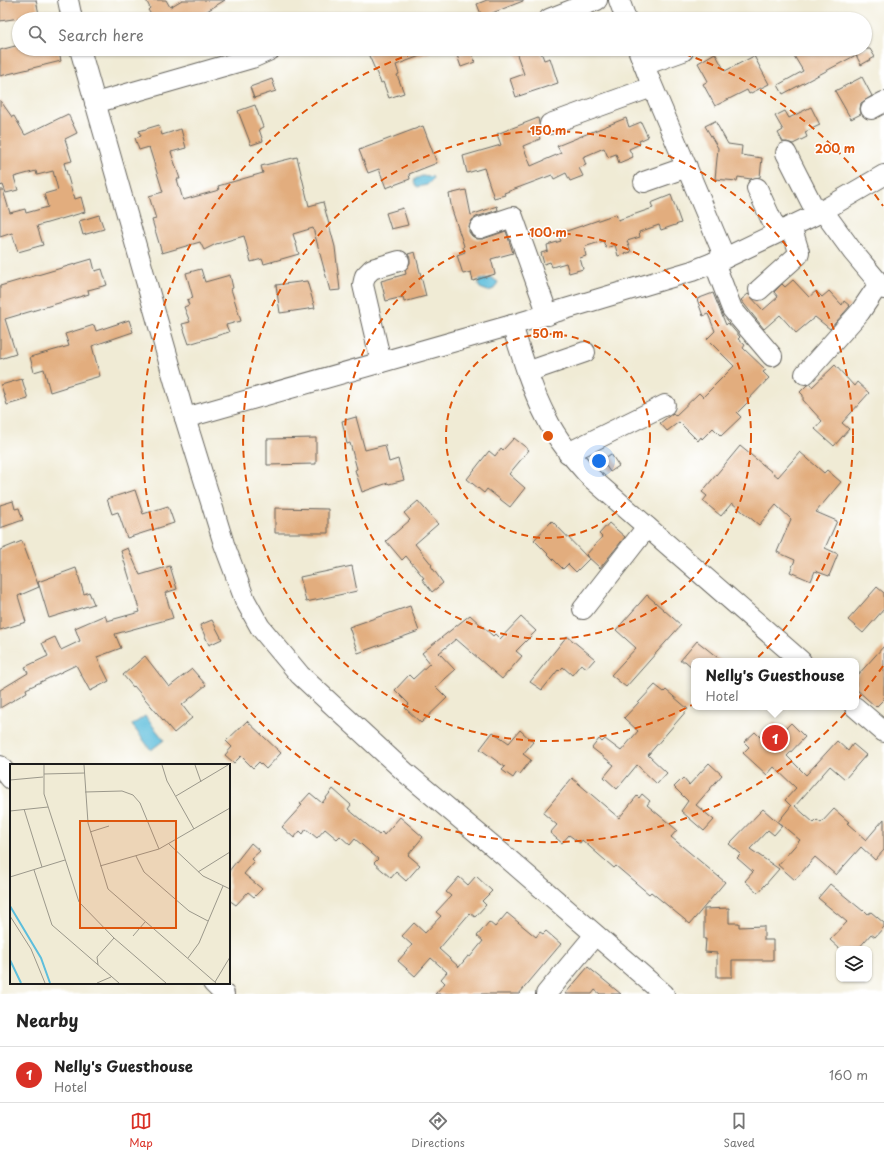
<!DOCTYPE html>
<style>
:root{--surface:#fff;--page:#f2f2f2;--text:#222;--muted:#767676;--line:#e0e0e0;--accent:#d93025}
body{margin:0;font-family:"Playpen Sans",sans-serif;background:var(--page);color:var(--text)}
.controls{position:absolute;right:12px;bottom:12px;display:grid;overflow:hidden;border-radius:8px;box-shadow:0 1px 3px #0004}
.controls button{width:36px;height:36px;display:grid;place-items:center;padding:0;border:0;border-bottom:1px solid var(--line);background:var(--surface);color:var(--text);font:20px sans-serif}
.you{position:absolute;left:599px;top:461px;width:14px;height:14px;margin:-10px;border:3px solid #fff;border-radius:50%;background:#1a73e8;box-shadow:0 0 0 6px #1a73e833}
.badge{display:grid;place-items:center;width:26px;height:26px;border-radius:50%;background:var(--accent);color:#fff;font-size:13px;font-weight:700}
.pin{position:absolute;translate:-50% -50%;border:2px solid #fff;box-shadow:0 1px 4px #0006}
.popup{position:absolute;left:691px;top:658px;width:168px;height:52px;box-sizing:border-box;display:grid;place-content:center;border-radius:8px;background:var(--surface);filter:drop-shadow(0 1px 3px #0005);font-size:13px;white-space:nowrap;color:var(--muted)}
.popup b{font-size:15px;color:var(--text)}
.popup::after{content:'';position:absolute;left:50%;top:100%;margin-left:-8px;border:8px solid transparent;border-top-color:var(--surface)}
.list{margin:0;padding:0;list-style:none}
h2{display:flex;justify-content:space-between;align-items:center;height:52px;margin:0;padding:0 16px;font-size:17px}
h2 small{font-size:13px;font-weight:400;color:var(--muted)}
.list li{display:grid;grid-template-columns:26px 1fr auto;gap:12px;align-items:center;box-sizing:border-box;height:56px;padding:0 16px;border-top:1px solid var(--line)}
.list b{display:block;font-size:15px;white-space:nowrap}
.list p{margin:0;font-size:13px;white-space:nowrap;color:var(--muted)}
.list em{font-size:13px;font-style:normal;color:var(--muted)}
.icon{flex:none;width:22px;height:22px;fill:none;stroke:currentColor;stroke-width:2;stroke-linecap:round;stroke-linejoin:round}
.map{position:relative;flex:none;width:884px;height:994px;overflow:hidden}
.search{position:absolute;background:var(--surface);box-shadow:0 1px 3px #0004;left:12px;right:12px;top:12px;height:44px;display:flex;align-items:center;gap:10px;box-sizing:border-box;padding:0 14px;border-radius:22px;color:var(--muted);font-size:15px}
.sheet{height:108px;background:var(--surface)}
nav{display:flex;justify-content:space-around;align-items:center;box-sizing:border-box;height:56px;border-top:1px solid var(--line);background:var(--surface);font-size:11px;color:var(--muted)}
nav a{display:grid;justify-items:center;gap:2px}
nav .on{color:var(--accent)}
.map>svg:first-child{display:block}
</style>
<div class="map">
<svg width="884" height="994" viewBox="0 0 884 994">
<rect width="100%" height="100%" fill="#fff"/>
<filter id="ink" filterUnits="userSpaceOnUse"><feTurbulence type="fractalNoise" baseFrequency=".025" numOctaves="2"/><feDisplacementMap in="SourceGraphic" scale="8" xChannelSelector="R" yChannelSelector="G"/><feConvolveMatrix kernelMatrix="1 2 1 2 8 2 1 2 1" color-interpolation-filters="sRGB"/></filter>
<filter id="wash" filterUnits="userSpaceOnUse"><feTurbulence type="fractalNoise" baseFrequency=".012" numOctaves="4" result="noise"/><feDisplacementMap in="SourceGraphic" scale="16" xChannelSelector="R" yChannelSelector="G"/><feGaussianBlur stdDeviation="0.9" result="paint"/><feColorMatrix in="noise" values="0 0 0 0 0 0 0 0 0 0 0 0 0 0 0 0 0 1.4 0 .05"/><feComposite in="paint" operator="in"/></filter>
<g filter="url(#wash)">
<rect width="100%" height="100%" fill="#f0ebd5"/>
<g fill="#5dbedc" stroke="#3c6d7c">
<path d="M422,176L429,177L432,176L433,179L427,185L417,187L414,183L415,179Z"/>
<path d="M492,278L498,282L494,289L488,291L480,288L478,284L480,280Z"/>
<path d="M145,716L164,740L151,750L132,725Z"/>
</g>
<g id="blocks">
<g fill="#e2ad7e">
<path d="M0,0H36L40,19H26V17L0,21Z"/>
<path d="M146,0H166L170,7L182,0H225L194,19H150L153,17L148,10L150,8Z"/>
<path d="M487,0H523V1L482,17L477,4Z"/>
<path d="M19,45V49H58L61,61L0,76V50Z"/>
<path d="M366,49H436V50L396,65L399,74L397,75L404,93L389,98L383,82L381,83Z"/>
<path d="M524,49H540L544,60L550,58L558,83L516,97L510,79L524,74L516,52Z"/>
<path d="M790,49H870L875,57L861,65L856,55L783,94L778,85L803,71Z"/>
<path d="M471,50L475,62L461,67L457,55Z"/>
<path d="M715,53L725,71L754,56L769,84L749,94L747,90L715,106L703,84L708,81L698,63Z"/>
<path d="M862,77L872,96L861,103L860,109L861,114L851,119L835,91Z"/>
<path d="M272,79L276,91L254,98L250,87Z"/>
<path d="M0,100L12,117L14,116L25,135L68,114L77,133L65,139L72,161L64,163L73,195H74L75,199L81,197L85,212L37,226L43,245L18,252L12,233L0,237V190H3L10,213L25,209L26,213L48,207L44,194L58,190L53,171L37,175L36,171L14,177L18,190L6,193L3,185L0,186Z"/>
<path d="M255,105L263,127L259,129L263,141L251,145L238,111Z"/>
<path d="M811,107L820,125L805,132L807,137L793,144L787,142H783L778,133L783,130L775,116L785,111L789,118Z"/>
<path d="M538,118L540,129L537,130L540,139L523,146L531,166L561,153L557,146L626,118L629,127L641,122L648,137L639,141L640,144L629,149L633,157L619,163L616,154L608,157L604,148L583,157L586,165L579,168L583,176L570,181L566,173L554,179L552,175L504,193L505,195L494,198L484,168L467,173L463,156L501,145L497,134Z"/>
<path d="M715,121L728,144L742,146L741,155L762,158L760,177L751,179L738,177L737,181L715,179L718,148L705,126Z"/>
<path d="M159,125L162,135L181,129L186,148L171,152L180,179H177L183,200L219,190L218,186L263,173L261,166L297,157L309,206L323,202L335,247L340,290L330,291L313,228L293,234L299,254L264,264L262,259L251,262L244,236L216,244L204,250L200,242L162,253L152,220L156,219L149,196L163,192L149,147L139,150L135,138L141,136L139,131Z"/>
<path d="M423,126L437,163L409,174L410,179L386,188L379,169L368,173L359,150Z"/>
<path d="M466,190L471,215L497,206L498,210L476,217L472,220L469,226V232L472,236L477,239H483L506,231L513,253L491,259L495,274L473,281L471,272L463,274L457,255L465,252L463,247L464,246L452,210L449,194Z"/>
<path d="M671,195L681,223L661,230L659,225L639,232L640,237L627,241L631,252L618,256L615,245L606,248L603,241L584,247L586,256L580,258L583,269L569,273L566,263L552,267L550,262L544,264L541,253L548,251L547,245L561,241L558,234L616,214L618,220L653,208L651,203Z"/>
<path d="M403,208L408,225L391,229L386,213Z"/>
<path d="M99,215L104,229L83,235L79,221Z"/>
<path d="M415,252L426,296L404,302L403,297L386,301L381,281L406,274L405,270L410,263V258L408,254Z"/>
<path d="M92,259L95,271L102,269L107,285L88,290L89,294L5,319L16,354L0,359V286Z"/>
<path d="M201,269L205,282L230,275L233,288L231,289L241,321L226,325L229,332L189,344L182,324L190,322L184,307L189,305L187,300L193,298L186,273Z"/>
<path d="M793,280L809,297L816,291L822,297L829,291L842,305L844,301L850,306L830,329L815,317L796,333L780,315L764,329L741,300L748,294L763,310L778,297L774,292L782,284L785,287Z"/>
<path d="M307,281L315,308L280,313L276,285Z"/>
<path d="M713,293L726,325L728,323L740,337L738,339L745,345L743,348L766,370L763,372L769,378L747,401L748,402L737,413L741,417L721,436L713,428L702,439L701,437L698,441L679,422L667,431L660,423L673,413L675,416L699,393L703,397L734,366L707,339L715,331L708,314L703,316L697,299Z"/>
<path d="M129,320L133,332L92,346L100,376L66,386V387L50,392L44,369L34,372L30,357L69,346L65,334L94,325L96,331Z"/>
<path d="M835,365L854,386L857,382L869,393L842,423L849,429L834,446L815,429L822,421L803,400V395L800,392L807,385L810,384L812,387Z"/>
<path d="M22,379L28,399L7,405L1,385Z"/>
<path d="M356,417L365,450L385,445L389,462L398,459L404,480L389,484L388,483L362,492L355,470L357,469L350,443L347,444L342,421Z"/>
<path d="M316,438V464L267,465V439Z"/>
<path d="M514,438L529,450L509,474L525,488L510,507L487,489L484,493L467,479L489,451L495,456L501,448L503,450Z"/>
<path d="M740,446L778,477L800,452L824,473L827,470L841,482L816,512L837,521L825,548L838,554L829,576L815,571L811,581L790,572L795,560L777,552L791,519L776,505L759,525L732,503L721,516L703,501L707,496L702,492Z"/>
<path d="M611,454L619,466L610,472L602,460Z"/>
<path d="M135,490L143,514L168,506L174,523L127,538L118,512L112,514L107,499Z"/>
<path d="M13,501L15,509L19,508L23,520L0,528V505Z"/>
<path d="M418,501L438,524L415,544L424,555L432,565L431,566L443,583L432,592L422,579L424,578L406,556L402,560L386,541L410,520L404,513Z"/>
<path d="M275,508L328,509V533H275Z"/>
<path d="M552,521L589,559L576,572L568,564L563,569L534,540Z"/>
<path d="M609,523L625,537L600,568L586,555L602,537L599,534Z"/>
<path d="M22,541L39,587L18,596L26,622L0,630V550Z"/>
<path d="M128,548L140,575L170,566L177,589L165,593L173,618L115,634L121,648L97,657L109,681L90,691L76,665L26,689L27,692L0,708V690L28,673L25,667L48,656L42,643L55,637L61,650L80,641L75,628L105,615L107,621L140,612L121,551Z"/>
<path d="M352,566L357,591L306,602L300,577Z"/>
<path d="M76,568L84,594L89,592L94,604L49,618L38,582Z"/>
<path d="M877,587L884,593V609L863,633L848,620Z"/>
<path d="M647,595L681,625L626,687L611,675L636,648L616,630Z"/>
<path d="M410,606L419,631L358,653L349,627Z"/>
<path d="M470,615L493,636L495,634L500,639L521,617L536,631L516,651L522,656L502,679L456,639L439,653L455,670L436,687L447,698L421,723L405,708L409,704L395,690L409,675L413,679L430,663L422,653Z"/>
<path d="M212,620L222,639L209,645L200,625Z"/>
<path d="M567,636L595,659L587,668L581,664L572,675L563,667L559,671L558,670L542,690L530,682Z"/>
<path d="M697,641L722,661H694V669L685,661H680Z"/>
<path d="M884,646V699L876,707L856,689V677Z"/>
<path d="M145,656L169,687L192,669L206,685L182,705L192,718L174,733L134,686L133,687L123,675Z"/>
<path d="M655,685L664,692L666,690L688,709L648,755L667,773L657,784L637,765L617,789L604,777L614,765L592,748L599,739L602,742L605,739L621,751L638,731L624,718Z"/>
<path d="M247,721L281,753L266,769L259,762L253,768L241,756L234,763L225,755L232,747L226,741Z"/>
<path d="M774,722L783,731L791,723L805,737L787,756L806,775L837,741L848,751L853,744L866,755L845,779L830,766L795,806L814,823L817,820L821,823L834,809L849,822L847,823L866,840L884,819V850L875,860L861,847L836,875L815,857L795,880L778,865L800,840L778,822L791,806L785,800L796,788L774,767L767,775L743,753L749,747L744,742L755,732L760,737Z"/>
<path d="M520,730L533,742L523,754L531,760L520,774L517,772L513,778L502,770L505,767L480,749L493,732L509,743Z"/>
<path d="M709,763L722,775L696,805L714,820L704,831L681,811L688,801L674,787L683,778L689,785Z"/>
<path d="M572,778L619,818L637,796L639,798L642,794L650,801L647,805L677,830L671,837L725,882L690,924L651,892L649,894L616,866L614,868L582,840L580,843L569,835L562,843L550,833L557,825L543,813Z"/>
<path d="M333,789L351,805L348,809L379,835L382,832L384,835L400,817L423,837L408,855L420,865L406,881L396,872L391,878L374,863L378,859L355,839L350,845L340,836L337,839L325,829L317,838L306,829L303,834L300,831L294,838L282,827L302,805L300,804L310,793L322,803Z"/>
<path d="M763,809L782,826L774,835L768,830L750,849L779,869L758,893L745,881L753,872L737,858L741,854L729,844Z"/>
<path d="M251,843L260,851L251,859L254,862L244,874L262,889L254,897L248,892L236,905L229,900V871Z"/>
<path d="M476,876L492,891L482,901L486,905L475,917L470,913L439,949L459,967L468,956L470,957L483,941L477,936L489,922L495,927L507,913L536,937L540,932L543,934L546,931L561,944L519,994H435L445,983L441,979L447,972L431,958L415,976L398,961L412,945L402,936L414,923L425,933L441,916L436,912L451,896L446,892L459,877L468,885Z"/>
<path d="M830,884L863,911L864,910L868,914L871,912L884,923V927L875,937L871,934L858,949H840L830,940L847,922L818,898Z"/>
<path d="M729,908V923H739V927L764,926V940H773V960H732V977H717V953L705,952L706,939H704V909Z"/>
<path d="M588,967L621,994H600L595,990L592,994H565Z"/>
</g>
</g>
</g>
<g filter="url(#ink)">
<use href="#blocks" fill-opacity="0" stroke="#66645d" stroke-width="1"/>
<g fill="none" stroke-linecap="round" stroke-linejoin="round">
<defs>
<g id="minor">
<path d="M68,0L72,19"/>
<path d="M619,0L626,19"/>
<path d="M549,19L597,0"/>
<path d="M80,49L185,418L224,544L245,600L260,627L300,675L406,773L506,857L664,994"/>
<path d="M638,49L651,83L725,258"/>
<path d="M644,65L683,51"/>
<path d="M95,103L252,58L270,50"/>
<path d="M871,109L884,102"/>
<path d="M550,124L652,87"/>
<path d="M786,153L817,214"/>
<path d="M644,182L687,167"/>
<path d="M757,188L777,232"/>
<path d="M823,211L853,252L884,289"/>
<path d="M480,228L513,217L548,315"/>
<path d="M714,262L732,309L772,356"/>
<path d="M759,290L798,255L799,252L791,226"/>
<path d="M512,325C522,356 531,388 546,417C557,440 573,458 590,477L801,661"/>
<path d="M381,362L363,285L365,276L372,269L399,261"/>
<path d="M527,372L585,352"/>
<path d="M805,374L860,312L879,284"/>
<path d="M185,418L512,325L692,271L725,258L817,214L884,175"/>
<path d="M568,453L665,405"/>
<path d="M583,609L647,527"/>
<path d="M855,707L884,732"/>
<path d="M0,766L11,779"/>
<path d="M213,983L224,994"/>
<path d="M546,994L595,935"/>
</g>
</defs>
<use href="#minor" stroke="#66645d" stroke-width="22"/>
<use href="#minor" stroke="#fff" stroke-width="20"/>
</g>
</g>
<g fill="none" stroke="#de560d" stroke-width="2" stroke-dasharray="7 5">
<circle cx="548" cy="436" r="102"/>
<circle cx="548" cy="436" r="203"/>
<circle cx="548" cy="436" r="305"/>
<path d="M883 666A406 406 0 1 1 423 50M673 50A406 406 0 0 1 883 206"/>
</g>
<g transform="translate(10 764)">
<rect width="220" height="220" fill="#f0ebd5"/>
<path fill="none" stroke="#5dbedc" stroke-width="2" d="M0,142L31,194L40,219M0,196L11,219"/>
<path fill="none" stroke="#9b988b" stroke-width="1" d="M34,1V30L69,138L104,174L156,219M74,1L78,59L98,125L206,219M152,1L157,17L184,65M185,1L191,18M34,10L75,9M0,16L33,13M75,28L112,27L123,31L130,39L149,85M166,32L218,1M14,45L32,103M0,47L38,43M80,68L99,62M159,80L193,112L220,125M126,92L134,108L179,147L198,157M90,102L149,85L220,44M24,106L42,161L109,219M188,108L220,88M0,113L55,96M0,152L21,185L35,219M123,172L135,158M178,194L189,179L213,122M88,201L87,193L104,174M205,218L220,193M87,219L101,213"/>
<path fill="#de560d" fill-opacity="0.15" stroke="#de560d" stroke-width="2" d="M70,57H166V164H70Z"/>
<rect width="220" height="220" fill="none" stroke="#1c1c1c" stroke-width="2"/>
</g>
<circle cx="548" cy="436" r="6" fill="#de560d" stroke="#fff" stroke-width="2"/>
<g font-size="12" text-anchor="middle" font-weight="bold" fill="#de560d" stroke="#fff" stroke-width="3" stroke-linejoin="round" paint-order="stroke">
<text x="548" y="135">150 m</text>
<text x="835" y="153">200 m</text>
<text x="548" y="237">100 m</text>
<text x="548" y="338">50 m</text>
</g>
</svg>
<div class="controls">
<button><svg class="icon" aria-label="layers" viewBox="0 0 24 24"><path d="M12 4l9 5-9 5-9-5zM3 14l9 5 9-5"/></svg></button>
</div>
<div class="you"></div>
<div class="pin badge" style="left:775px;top:738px">1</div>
<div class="popup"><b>Nelly's Guesthouse</b>Hotel</div>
<div class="search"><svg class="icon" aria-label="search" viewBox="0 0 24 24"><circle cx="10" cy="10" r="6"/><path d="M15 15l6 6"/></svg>Search here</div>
</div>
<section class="sheet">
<h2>Nearby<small></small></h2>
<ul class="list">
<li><span class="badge">1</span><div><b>Nelly's Guesthouse</b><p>Hotel</p></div><em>160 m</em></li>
</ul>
</section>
<nav>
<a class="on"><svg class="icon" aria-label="map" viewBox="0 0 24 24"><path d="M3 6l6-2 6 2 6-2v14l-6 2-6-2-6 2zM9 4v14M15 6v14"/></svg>Map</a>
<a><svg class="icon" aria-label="directions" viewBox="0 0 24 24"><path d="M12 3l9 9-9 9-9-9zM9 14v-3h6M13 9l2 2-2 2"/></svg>Directions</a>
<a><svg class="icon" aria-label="saved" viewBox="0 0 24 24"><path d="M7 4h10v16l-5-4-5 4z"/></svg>Saved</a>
</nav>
